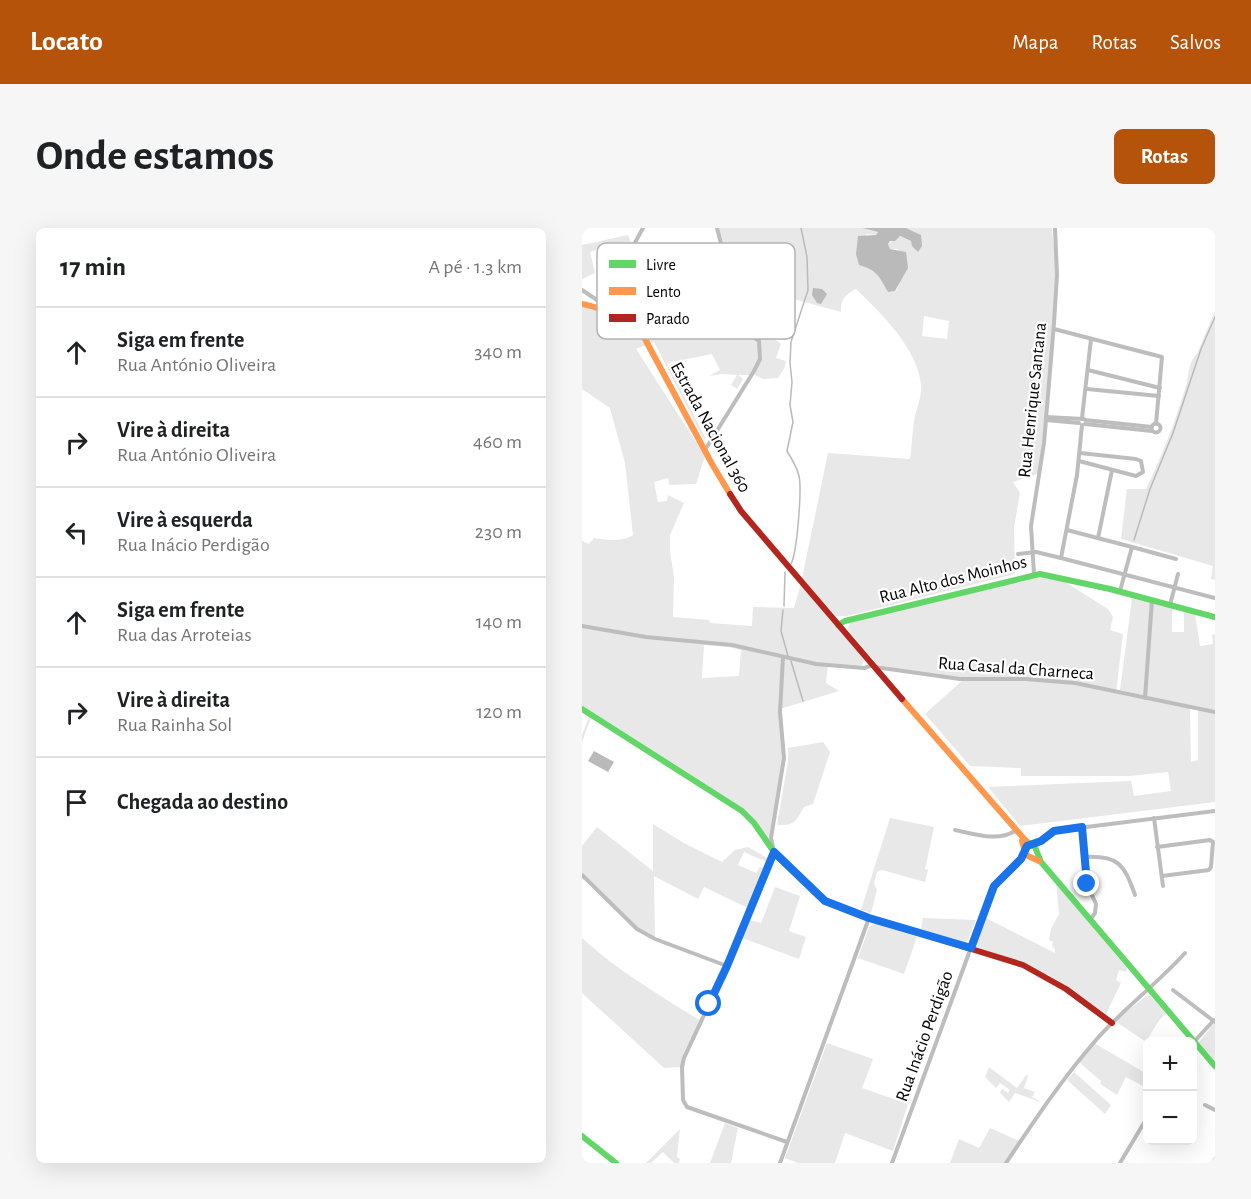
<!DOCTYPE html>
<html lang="pt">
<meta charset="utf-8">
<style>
:root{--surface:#fff;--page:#f6f6f6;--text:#202124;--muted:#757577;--line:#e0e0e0;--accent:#b45309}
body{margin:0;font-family:"Alegreya Sans",sans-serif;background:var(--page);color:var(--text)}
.controls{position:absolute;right:18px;bottom:18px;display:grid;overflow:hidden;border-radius:9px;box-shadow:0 6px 24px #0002}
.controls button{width:54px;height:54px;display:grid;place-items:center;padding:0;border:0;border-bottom:2px solid var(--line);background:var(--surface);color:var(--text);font:30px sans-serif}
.stop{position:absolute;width:18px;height:18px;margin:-14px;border:4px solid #1a73e8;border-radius:50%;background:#fff}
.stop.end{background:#1a73e8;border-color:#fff;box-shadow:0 2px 6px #0008}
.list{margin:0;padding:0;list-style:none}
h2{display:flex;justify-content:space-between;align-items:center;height:78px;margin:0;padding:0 24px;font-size:26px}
h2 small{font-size:20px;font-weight:400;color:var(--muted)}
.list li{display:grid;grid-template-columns:39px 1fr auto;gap:18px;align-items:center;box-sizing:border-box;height:90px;padding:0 24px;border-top:2px solid var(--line)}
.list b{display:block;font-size:22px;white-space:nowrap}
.list p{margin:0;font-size:20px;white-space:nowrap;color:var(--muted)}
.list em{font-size:20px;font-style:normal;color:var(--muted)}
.icon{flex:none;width:33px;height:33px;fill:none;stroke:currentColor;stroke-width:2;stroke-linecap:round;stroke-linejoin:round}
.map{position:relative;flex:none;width:633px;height:935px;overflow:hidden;border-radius:9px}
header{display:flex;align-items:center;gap:36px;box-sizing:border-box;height:84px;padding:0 30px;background:var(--accent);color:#fff}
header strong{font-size:28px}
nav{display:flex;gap:33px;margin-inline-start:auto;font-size:21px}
.intro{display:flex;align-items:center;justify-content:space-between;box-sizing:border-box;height:144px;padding:0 36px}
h1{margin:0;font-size:42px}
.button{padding:15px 27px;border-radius:9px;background:var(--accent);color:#fff;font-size:21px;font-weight:700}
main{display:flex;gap:36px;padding:0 36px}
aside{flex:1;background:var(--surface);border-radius:9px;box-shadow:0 6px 24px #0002}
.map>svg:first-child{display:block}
</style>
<header>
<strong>Locato</strong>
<nav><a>Mapa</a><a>Rotas</a><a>Salvos</a></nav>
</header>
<div class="intro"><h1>Onde estamos</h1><a class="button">Rotas</a></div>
<main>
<aside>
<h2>17 min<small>A pé · 1.3 km</small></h2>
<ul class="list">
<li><svg class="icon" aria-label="ahead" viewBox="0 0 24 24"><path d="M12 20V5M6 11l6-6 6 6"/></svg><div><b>Siga em frente</b><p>Rua António Oliveira</p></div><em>340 m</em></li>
<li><svg class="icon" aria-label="right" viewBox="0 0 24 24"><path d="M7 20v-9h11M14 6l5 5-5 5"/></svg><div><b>Vire à direita</b><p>Rua António Oliveira</p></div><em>460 m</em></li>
<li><svg class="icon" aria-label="left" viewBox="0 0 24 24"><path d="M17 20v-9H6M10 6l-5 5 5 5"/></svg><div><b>Vire à esquerda</b><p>Rua Inácio Perdigão</p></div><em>230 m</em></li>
<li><svg class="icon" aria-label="ahead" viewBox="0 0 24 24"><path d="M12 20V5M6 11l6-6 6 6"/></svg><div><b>Siga em frente</b><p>Rua das Arroteias</p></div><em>140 m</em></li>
<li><svg class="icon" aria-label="right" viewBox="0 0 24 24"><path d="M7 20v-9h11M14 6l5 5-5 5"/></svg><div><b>Vire à direita</b><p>Rua Rainha Sol</p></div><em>120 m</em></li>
<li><svg class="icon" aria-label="arrive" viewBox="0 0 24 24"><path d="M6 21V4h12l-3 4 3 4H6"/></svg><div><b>Chegada ao destino</b></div></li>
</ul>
</aside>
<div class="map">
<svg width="633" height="935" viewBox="0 0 633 935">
<rect width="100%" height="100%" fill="#fff"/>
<g fill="#e8e8e8" fill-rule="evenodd">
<path d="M135,0H280L296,4L294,7L284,6L288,40L299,50L306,64L314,63L322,45L316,21H308L306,16L317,8L329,13L339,7L324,0H470L475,47L458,245L431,254L438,265L432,300L433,346L265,388H254L222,354L220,350L246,225L328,231C330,218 330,206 332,193C334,181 340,170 339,157C336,121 299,85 274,61C263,67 259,70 259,84L208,70L201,87L208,90L207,98L213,100L211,107L203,112L195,110L194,112L199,116L194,130L204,133L203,139L196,150L181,151L169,145L168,147H156L161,151L155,161L149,157L155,147L140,146L127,148L138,142L130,126L85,135L124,211L122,212L72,114L54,121L123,228L114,256L87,257L86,250L72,254L76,274L85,273L86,267L102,275L88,307V323L92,349L91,389L127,392L128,395L170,398L171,379L212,380L219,355L254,395L282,432L280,437L271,439L246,437L244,455L257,463L198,481L202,530L189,610L192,624L160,583L10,487L0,514V507L7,489L0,484V313L7,316L12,310C23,312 42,314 51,307L43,235L29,184L28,180L0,161V79C18,82 29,90 47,88C49,75 43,70 39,58L89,46L142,39L145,45ZM170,48L173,68L181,71L187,84L172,112L143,103L149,101V91L155,87L153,49ZM342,88L367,93L365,111L340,108ZM122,417L147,419L159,422L157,448L120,450Z"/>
<path d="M46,7L50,17L45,26H36L31,15L8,24L13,45L0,51V17Z"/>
<path d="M633,83V352L629,351L631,338L539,311L545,261H564C580,228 592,197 603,161C607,150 606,133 615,126Z"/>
<path d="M455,350L480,352L526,381L531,389L528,402L541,406L534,465L608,480L609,534L616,532V483L625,482L538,462L550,370L590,380V404H602V383L613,386L618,418L631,416L630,407L633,406V574L438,598L406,559L549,553L552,568L589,563L586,544L548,548H439V540L388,538L343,486L382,451L296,437L266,402L267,397L272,393Z"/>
<path d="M241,514L248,524L231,576L222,579C214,593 213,598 195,597L206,533V520Z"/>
<path d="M308,590L352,599L343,641L346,642L343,654L300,642L295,644L292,656L295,662L289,685L279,682Z"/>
<path d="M71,596L102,615L140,634L153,622L166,619L187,631L185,634L162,624L156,637L174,645L178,639L181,640L166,680L122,659L116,671L72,648L73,711L55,701L0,647V618L15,599L71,643Z"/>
<path d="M474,655L545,740L544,744L537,742L534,752L539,755L524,786L465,746L464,748L435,733L393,719L404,690L473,725V721L470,718L471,714L467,712L469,701L477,686Z"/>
<path d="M193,659L218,668L207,703L224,709L217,731L160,710L167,692L179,695Z"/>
<path d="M341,690L394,692L386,712L381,714L339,701Z"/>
<path d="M293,695L335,709L322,746L276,730L287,699Z"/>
<path d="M0,710C36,743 77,767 119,793L100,839L82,840L0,765Z"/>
<path d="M564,768H569L584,785L576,794L564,814L533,793Z"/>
<path d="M632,795L633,796V833L617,814Z"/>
<path d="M245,815L291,831L280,860L326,876L311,923L263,905L253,935H216L203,930Z"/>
<path d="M512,815L565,846V860L544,849L535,867L518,856L519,853L497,834Z"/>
<path d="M407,839L435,860L445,846L446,848L442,860L453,864L450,869L461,875L433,865L427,874L418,865L420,861L426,865L428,862L418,855L414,860L403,849Z"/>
<path d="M492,844L529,877L523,886L485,852Z"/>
<path d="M143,895L156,900L149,935H128Z"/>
<path d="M408,900L437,913L423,935H368L377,911L397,920Z"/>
<path d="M98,901L95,929L98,931L97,935H92L81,924L69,935H64Z"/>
</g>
<g fill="#bababa">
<path d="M280,0H324L339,7L340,18L336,24L330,18L329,13L318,8L313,13H308L306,16L308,21L324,24L326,40L313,63L306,64C297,48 295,42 277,37L274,26L276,8L294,7L296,4Z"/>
<path d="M231,60L240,61L245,66L239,76L235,75L230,67Z"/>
<path d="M12,523L32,534L26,544L6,533Z"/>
</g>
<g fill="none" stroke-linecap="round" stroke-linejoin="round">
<g stroke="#bababa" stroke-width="1.5">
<path d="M552,312L568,261L591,205L619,121L633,89"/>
<path d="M209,336C215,325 220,262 217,248C215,239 210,231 205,223L211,194L208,177L210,154L208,135L209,114L226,62L225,29L219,0"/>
<path d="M202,378L203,344"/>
<path d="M201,382L199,403L206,428"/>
<path d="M209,433L221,473"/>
</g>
<g stroke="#bdbdbd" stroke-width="4">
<path d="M61,0L44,31V62L66,109L65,114"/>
<path d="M0,62L24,78V82"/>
<path d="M472,101L580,129L574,196"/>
<path d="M506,142L578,160"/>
<path d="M505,161L577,168"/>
<path d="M464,189L502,191"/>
<path d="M500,190L509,111"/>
<path d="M464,192L497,195"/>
<path d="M503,192L570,199"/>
<circle cx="574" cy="200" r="4.5"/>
<path d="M503,196L570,203"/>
<path d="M123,222L172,143L178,131L177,113L170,108L146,103V43L135,0"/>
<path d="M497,233L554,248L561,244L559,233L554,231L498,225"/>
<path d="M485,302L550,319"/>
<path d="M516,310L530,242"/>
<path d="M436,326L454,324L479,330L495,247L500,197"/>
<path d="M479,330L633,370"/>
<path d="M452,346L449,298L462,215L472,95L475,47L473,0"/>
<path d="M538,363L550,319L594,331"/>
<path d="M588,377L596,346"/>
<path d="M0,398L64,409L150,417L234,436L282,440L291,437"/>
<path d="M201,429L198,484L202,530L189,610L192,624L145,738L102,830L100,839L101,872L105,879L205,914"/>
<path d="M293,439L378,451H443L493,455L633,484"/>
<path d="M563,470L570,372"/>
<path d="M572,590L581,658"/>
<path d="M499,599L505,656L514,676L513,685L508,692"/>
<path d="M373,602C393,606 415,614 433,603"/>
<path d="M450,617L472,603L633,583"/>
<path d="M575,619L628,612L631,614L629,639L627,642L580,648"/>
<path d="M502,629C536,627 542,636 553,667"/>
<path d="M0,647L55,701L73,711L145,738"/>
<path d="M591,762L633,794"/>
<path d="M610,816L632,792"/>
<path d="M623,877L633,882"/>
<path d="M198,935L287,690"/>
<path d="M310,935L409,665C417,649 435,640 443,624"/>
<path d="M424,935C452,893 480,851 514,812C541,781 575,756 603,725"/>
<path d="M538,935L566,888"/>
<path d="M631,935L633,931"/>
</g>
<g stroke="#63d668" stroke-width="6">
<path d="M256,397L263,393L458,346L528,361L633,389"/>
<path d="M0,481L160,583L172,595L192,624L243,673L287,690L347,708"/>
<path d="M444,613L453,619L459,634L633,838"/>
<path d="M0,908L34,935"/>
</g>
<g stroke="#ff974d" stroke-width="6">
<path d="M0,76C26,81 45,92 63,111L130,236L148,266"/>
<path d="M320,471L444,613"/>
<path d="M440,613L444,627L457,633"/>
</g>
<g stroke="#b3261e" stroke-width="6">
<path d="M148,266L159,283L320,471"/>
<path d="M347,708L441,737L484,761L530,795"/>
</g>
</g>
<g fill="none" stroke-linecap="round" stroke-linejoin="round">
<path stroke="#1a73e8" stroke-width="8" d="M127,776L145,738L192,624L243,673L287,690L389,720L412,658L439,631L445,618L459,613L472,603L500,599L505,656"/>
</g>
<g text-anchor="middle" stroke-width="4.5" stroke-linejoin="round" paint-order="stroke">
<g font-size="18" fill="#000" stroke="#fff">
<text transform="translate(450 172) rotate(-84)" y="6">Rua Henrique Santana</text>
<text transform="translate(129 199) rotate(61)" y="6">Estrada Nacional 360</text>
<text transform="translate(371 351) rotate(-14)" y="6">Rua Alto dos Moinhos</text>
<text transform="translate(434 440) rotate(4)" y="6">Rua Casal da Charneca</text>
<text transform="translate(342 808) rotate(-70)" y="6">Rua Inácio Perdigão</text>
</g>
</g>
<rect x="15" y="15" width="198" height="96" rx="9" fill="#fff" stroke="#b2b2b2" stroke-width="1.5"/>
<rect x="27" y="32" width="27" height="8" fill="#63d668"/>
<rect x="27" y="59" width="27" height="8" fill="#ff974d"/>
<rect x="27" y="86" width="27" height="8" fill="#b3261e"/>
<g font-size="16" fill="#000">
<text x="64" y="42">Livre</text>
<text x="64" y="69">Lento</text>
<text x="64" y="96">Parado</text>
</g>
</svg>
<div class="controls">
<button>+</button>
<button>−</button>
</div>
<div class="stop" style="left:127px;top:776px"></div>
<div class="stop end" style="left:505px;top:656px"></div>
</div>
</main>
